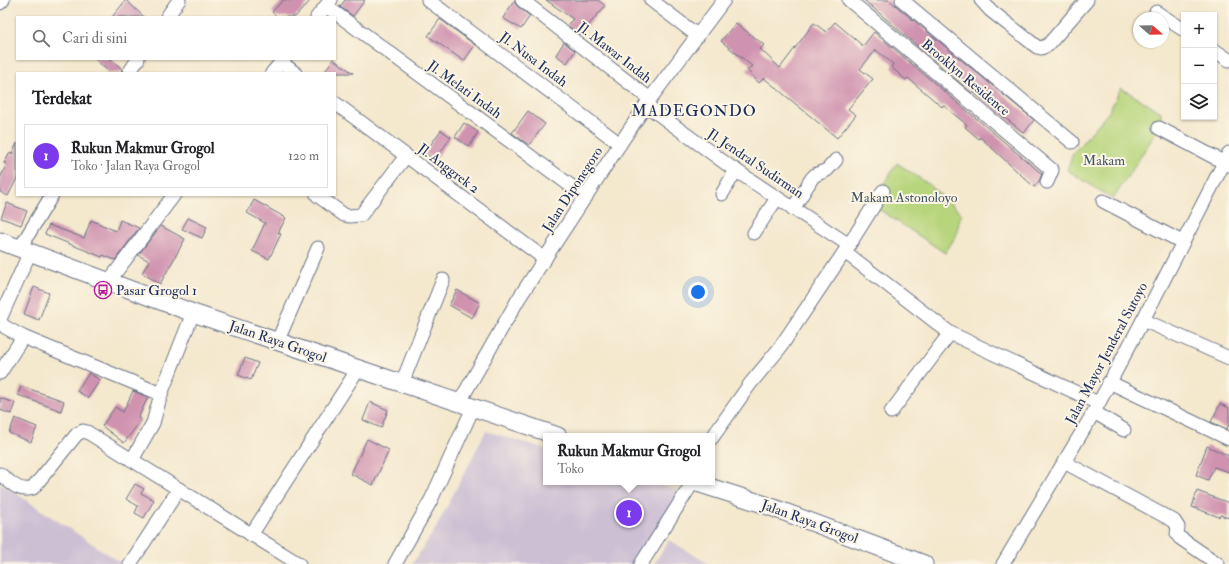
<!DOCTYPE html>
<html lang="id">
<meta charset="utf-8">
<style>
:root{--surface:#fff;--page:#f2f2f2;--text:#202124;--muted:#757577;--line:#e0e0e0;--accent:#7c3aed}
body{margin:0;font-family:"IM FELL Double Pica",serif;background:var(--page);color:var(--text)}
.controls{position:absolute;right:12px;top:12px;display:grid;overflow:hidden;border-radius:0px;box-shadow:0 1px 3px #0004}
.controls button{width:36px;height:36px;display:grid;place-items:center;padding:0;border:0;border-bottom:1px solid var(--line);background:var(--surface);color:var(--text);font:20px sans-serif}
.compass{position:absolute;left:1133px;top:12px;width:36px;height:36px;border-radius:50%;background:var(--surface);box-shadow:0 1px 3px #0004;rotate:110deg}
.you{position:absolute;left:698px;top:292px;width:14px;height:14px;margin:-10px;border:3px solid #fff;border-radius:50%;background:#1a73e8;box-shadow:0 0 0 6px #1a73e833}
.badge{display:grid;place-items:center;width:26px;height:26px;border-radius:50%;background:var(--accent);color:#fff;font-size:13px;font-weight:700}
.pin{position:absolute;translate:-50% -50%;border:2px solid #fff;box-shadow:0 1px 4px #0006}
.popup{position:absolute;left:543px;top:433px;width:172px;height:52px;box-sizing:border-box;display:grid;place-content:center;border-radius:0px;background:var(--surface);filter:drop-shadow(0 1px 3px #0005);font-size:13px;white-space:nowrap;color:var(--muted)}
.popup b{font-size:15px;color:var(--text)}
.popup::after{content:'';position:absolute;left:50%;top:100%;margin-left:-8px;border:8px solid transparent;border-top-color:var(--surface)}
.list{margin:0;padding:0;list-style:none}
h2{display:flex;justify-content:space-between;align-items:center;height:52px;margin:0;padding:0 16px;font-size:17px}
h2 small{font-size:13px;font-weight:400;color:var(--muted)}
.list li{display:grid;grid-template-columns:26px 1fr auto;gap:12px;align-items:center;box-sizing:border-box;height:64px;margin:0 8px 8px;padding:0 8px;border:1px solid var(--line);border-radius:0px}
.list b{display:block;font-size:15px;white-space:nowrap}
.list p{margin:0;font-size:13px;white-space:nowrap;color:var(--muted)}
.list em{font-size:13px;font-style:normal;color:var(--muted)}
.icon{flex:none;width:22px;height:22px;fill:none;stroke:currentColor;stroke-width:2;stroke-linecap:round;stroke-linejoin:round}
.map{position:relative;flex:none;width:1229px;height:564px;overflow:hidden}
.search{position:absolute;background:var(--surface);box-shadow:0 1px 3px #0004;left:16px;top:16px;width:320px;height:44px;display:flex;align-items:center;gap:10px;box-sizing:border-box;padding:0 14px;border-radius:0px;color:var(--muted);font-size:15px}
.panel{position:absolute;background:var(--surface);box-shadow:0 1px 3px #0004;left:16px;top:72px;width:320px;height:124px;border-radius:0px}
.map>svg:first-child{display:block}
</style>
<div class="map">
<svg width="1229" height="564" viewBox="0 0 1229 564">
<rect width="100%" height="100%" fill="#fcf5e5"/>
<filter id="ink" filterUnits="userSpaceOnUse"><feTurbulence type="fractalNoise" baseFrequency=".025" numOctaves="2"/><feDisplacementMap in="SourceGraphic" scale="8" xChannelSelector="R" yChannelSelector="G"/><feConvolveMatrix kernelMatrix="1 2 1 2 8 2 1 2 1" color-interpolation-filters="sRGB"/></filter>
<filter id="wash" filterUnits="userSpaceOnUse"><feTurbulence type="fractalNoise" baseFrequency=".012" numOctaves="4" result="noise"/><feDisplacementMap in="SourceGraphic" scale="16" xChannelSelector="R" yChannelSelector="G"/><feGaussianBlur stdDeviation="0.9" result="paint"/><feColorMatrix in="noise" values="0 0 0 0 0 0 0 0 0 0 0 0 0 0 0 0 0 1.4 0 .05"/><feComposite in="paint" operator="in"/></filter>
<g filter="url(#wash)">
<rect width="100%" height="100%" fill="#f4e8cd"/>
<g fill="#ccbfd4">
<path d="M486,431L546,449V482H654L684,492L635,564H412L436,528Z"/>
<path d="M0,483L123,564H0Z"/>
<path d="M669,540L709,564H654Z"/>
</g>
<g fill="#b7d57c" stroke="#69826d">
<path d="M1121,88L1161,112V125L1113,199L1067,170L1073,153L1109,112Z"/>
<path d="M897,163L928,184L961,213L956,236L945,253L871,204Z"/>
</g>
<g id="blocks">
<g fill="#cf92af">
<path d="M126,0L144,17H112Z"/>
<path d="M283,0H311L295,17H277L272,12Z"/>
<path d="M345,0H365L353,16L340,7Z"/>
<path d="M546,0H598L605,6L580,35L567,25L573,19Z"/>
<path d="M864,0H889L1034,120L1024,133L973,92L972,93Z"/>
<path d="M514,1L517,6L530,16L521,29L503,18Z"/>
<path d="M440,19L475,45L464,61L428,36Z"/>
<path d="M835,22L863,46L874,32L1042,174L1039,181L1034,187L980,137L979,139L965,127L967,125L943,105L942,107L908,78L906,80L891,67L893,64L876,50L860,69L873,79L848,109L856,115L837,138L764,78L759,83L747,70L752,66L721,41L736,23L764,45L760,49L780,68L814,23L826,32Z"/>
<path d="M564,42L575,51L567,63L556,55Z"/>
<path d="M95,59H111L122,69L121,73H110Z"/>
<path d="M333,59L353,73H324Z"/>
<path d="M528,111L545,124L529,145L512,133Z"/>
<path d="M464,123L478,132L469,147L455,137Z"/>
<path d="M441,130L451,137L435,160L425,153Z"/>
<path d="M17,143V178L8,196L0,192V178L7,164L4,163L10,153L12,154Z"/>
<path d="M254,200L286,218L278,233L281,234L269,259L252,251L265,223L247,213Z"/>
<path d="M7,203L27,211L21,225L1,218Z"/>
<path d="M188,218L207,227L202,238L182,229Z"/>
<path d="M91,220L116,231L120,220L139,228L115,260L103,255L102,257L45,234L49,225L84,238Z"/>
<path d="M161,226L185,239L160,284L142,273L149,261L138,255Z"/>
<path d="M34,287L49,293L39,320L24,314Z"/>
<path d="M457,290L480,303L472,318L449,305Z"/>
<path d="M245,358L258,363L251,380L238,375Z"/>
<path d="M89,373L100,380L88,398L77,391Z"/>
<path d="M21,386L64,401L61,411L18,395Z"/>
<path d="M133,391L148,397L138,418L141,420L124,443L102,426L115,407L123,412Z"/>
<path d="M0,398L15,403L11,414L0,410Z"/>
<path d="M370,402L388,410L381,428L363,420Z"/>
<path d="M1220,404L1229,408V424L1227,429L1211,422Z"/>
<path d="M15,418L37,427L31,442L9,433Z"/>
<path d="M367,439L389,450L373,485L351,474Z"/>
<path d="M1207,446L1229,456V472L1214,467L1208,480L1196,475Z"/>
<path d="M135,484L144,489L141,493L154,500L144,518L135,513L138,506L126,499Z"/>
<path d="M1197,491L1229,503V518L1220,515L1219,517L1192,507Z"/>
</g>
</g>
</g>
<g filter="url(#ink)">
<use href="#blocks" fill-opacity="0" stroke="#677085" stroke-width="1"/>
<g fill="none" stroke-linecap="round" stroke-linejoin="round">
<defs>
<g id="minor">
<path d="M428,0L620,144"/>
<path d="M522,0L650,99"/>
<path d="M651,0L698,36"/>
<path d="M849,0L1052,170L1047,182"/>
<path d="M902,0L1072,142"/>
<path d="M981,0L990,10L1037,47L1041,48L1048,45L1087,0"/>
<path d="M0,3L3,0"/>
<path d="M326,6L586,197"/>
<path d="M1156,12L1184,30"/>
<path d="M167,17L179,0"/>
<path d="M317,17L331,0"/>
<path d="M1214,50L1229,60"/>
<path d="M281,62L295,73"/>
<path d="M129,73L138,59"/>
<path d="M272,73L284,59"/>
<path d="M335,103L545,259"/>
<path d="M646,105L732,168L849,245"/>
<path d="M1159,128L1229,165"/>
<path d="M722,194L736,170"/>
<path d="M317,195L344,215L349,216L361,215L406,156"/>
<path d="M1103,201L1182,242"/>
<path d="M793,209L812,178L815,175L827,170L836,160"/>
<path d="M754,233L777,198"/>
<path d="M20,248L52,195"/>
<path d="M845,252L950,333L1098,403"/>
<path d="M109,281L174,195"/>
<path d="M0,319L30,252"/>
<path d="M1143,320L1229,358"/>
<path d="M0,322L5,327L23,337L161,394L193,313"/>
<path d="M278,340L318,248"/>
<path d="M0,373L23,337"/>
<path d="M1109,382L1229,439"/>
<path d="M402,383L443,280"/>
<path d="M459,403L519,298L620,144L650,99L724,0"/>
<path d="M891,412L950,333"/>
<path d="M1094,412L1124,430"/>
<path d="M712,438L750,384L779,349L849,245L883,191"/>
<path d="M132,460L153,423L161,394"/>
<path d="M1064,462L1174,521L1178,527L1177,534L1180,538L1218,564"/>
<path d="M0,474C10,482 19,493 33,488L77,434L83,431L87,432L299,564"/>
<path d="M251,535L358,369"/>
<path d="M130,564L179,489"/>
<path d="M395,564L431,500L473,408"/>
<path d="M641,564L693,482"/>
<path d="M1003,564L1094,412L1143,320L1229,153"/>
</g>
<g id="major">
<path d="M0,241L193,313L558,436"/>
<path d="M694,482L763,504L924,564"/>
</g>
</defs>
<use href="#minor" stroke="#677085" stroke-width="15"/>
<use href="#major" stroke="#677085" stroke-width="19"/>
<use href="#minor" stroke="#fff" stroke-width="13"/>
<use href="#major" stroke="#fff" stroke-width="17"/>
</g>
</g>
<defs>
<symbol id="bus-ring" viewBox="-11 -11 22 22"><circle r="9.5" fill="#fcf5e5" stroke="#b5179e" stroke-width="1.5"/><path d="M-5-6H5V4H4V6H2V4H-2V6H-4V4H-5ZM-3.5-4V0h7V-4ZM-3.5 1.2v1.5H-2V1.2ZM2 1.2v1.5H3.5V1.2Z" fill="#b5179e"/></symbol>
</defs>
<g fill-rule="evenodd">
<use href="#bus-ring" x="93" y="280" width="20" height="20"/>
</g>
<g text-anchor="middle" stroke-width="4" stroke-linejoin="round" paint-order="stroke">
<g font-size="14" fill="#1b2f5e" stroke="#fcf5e5">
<text transform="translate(615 52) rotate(38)" y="5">Jl. Mawar Indah</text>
<text transform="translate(534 59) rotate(37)" y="5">Jl. Nusa Indah</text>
<text transform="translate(966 77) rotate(40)" y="5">Brooklyn Residence</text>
<text transform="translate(465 89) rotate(36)" y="5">Jl. Melati Indah</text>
<text transform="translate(756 163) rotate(34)" y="5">Jl. Jendral Sudirman</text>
<text transform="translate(449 168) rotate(37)" y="5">Jl. Anggrek 2</text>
<text transform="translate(572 189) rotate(-57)" y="5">Jalan Diponegoro</text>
<text transform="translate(278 341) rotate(19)" y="5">Jalan Raya Grogol</text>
<text transform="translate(1106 353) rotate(-62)" y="5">Jalan Mayor Jenderal Sutoyo</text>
<text transform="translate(810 521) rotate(20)" y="5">Jalan Raya Grogol</text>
</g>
<g font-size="14" fill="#425866" stroke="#fcf5e5">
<text x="1104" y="165">Makam</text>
<text x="904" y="202">Makam Astonoloyo</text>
</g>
<g font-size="14" fill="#1b2f5e" stroke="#fcf5e5" text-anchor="start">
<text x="116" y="295">Pasar Grogol 1</text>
</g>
<g font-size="16" letter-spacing="1" fill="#1b2f5e" stroke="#fcf5e5">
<text x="694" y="116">MADEGONDO</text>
</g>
</g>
</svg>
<div class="controls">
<button>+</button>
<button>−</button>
<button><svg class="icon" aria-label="layers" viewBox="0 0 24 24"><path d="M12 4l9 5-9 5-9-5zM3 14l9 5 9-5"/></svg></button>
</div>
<svg class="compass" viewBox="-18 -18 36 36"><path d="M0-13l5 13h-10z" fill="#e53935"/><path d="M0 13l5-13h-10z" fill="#757577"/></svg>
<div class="you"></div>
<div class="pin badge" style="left:629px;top:513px">1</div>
<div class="popup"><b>Rukun Makmur Grogol</b>Toko</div>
<div class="search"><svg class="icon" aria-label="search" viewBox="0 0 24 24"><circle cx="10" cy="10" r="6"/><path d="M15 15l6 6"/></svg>Cari di sini</div>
<section class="panel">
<h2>Terdekat<small></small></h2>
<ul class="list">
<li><span class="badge">1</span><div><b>Rukun Makmur Grogol</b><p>Toko · Jalan Raya Grogol</p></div><em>120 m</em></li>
</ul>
</section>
</div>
